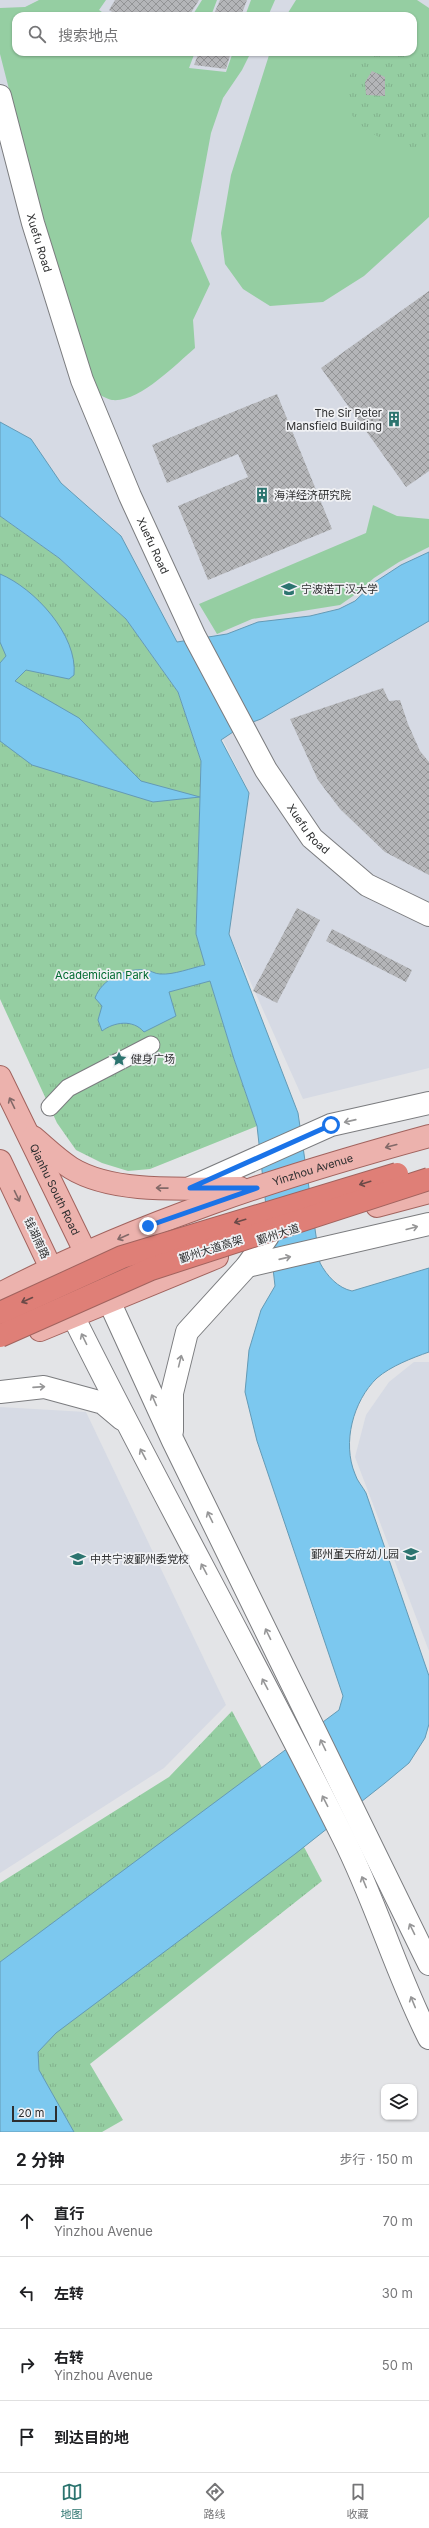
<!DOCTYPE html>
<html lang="zh">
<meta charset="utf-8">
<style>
:root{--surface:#fff;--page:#f6f6f6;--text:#202124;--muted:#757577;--line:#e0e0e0;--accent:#2c746f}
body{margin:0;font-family:Inter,"Noto Sans SC",sans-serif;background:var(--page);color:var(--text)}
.controls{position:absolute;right:12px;bottom:12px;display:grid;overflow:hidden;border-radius:8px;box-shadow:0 1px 3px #0004}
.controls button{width:36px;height:36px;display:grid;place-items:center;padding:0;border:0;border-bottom:1px solid var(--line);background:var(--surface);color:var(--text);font:20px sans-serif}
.scale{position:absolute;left:12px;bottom:10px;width:45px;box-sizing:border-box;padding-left:4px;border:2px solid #2d2e2f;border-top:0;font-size:11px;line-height:14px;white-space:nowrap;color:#2d2e2f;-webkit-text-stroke:3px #f0f1f4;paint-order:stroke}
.stop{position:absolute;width:12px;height:12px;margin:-9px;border:3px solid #1a73e8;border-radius:50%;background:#fff}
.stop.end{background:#1a73e8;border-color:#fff;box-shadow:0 1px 4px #0008}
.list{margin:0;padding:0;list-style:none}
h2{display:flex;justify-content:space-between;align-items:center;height:52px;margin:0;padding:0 16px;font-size:17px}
h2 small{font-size:13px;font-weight:400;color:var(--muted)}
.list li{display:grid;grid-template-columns:26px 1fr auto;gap:12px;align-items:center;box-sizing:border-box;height:72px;padding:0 16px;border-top:1px solid var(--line)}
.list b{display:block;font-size:15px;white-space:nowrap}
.list p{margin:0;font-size:13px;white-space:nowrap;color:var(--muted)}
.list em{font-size:13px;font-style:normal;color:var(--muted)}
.icon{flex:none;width:22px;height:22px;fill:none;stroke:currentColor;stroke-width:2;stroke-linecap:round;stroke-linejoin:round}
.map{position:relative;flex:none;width:429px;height:2132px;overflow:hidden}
.search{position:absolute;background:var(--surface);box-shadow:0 1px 3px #0004;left:12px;right:12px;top:12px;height:44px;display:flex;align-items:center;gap:10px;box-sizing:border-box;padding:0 14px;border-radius:12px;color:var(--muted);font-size:15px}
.sheet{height:340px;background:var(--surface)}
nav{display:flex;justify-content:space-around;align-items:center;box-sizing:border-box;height:56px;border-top:1px solid var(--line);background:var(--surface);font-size:11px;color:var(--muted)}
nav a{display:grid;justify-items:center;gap:2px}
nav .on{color:var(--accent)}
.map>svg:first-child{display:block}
</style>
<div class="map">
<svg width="429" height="2132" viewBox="0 0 429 2132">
<defs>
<pattern id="park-tufts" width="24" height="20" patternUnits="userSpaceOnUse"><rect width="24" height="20" fill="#95cea2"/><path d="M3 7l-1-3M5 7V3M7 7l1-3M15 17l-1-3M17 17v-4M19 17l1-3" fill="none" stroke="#81b18c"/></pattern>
<pattern id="building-cross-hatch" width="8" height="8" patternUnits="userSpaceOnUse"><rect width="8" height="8" fill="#b4b5b8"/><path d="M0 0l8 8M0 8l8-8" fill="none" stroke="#939496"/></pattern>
</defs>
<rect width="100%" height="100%" fill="#e3e4e7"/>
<g fill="#d6dae4" fill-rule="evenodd">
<path d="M0,0H429V1068L303,1099L229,934L249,792L121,536L61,483L31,439L0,422ZM16,16H413V52H16Z"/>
<path d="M414,1362H429V1651L355,1457L366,1415L389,1382Z"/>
<path d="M0,1407L86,1412L226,1705L164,1768L0,1873Z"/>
</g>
<g fill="#95cea2">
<path d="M39,0H106L99,10L108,16H16V52H162L168,56L170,52H195L189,68L226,72L233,52H251L242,70L223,98L211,133L191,241L210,284L193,320L195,348C176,364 139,403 112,400C107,399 100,395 95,392L49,246L0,54V8L25,7Z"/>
<path d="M202,0H217L211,16H192Z"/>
<path d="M251,0H275L268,16H245Z"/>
<path d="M296,0H417L429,8V217L364,276L323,302L270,306L243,289L225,264L221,233L231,175L270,52H413V16H286Z"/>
<path d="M373,505L397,516L429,519V547L399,562L374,578L353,596L340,605L252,619L217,634L199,604L366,533Z"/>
</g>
<g fill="url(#park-tufts)">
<path d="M413,34L429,43V132L415,152C384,140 342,127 345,87C346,79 361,59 365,52H413Z"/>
<path d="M0,516L59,558L126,619L178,692L201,761L196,934L234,1059L257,1126L150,1169L128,1171L102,1163L76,1150L57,1123L0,999Z"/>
<path d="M232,1711L322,1881L90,2064L123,2120L102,2132H0V1883L169,1777Z"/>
</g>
<path fill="#7cc8ef" stroke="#649ab5" d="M0,422L31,439L61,483L121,536L177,642L227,634L258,622L310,616L339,609L355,601L375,582L401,565L429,552V621L261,719L242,726L221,740L249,793L229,934L298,1113L320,1263C327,1276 338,1288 352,1291L429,1268V1352C412,1358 391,1366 377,1378C353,1401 342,1443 355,1474C357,1481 363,1487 366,1493L429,1676V1724L425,1738L409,1763L385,1783L295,1854L56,2033L38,2052L39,2070L74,2132H0V1962L339,1710L343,1696L257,1441L245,1392L249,1350L261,1310L275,1286L257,1126L234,1059L210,981L169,992L176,1016L144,1032C133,1019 114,1022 102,1031L98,1020L102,1006L95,998C102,979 125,968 145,970C150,970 155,974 160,974C174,975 191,968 205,965L196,934L200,797L153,802L32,765L0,741V663L6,656L0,642V574C34,588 78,635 74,675L69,679L26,670L15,681L79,718L141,781L200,797L201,761L178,692L126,619L59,558L0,516Z"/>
<g fill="url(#building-cross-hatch)">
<path d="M115,0H199L189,16H119L109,10Z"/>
<path d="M220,0H247L241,16H213Z"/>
<path d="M199,52H231L226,69L194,65Z"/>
<path d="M372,71L385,77V96L366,95L365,82Z"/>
<path d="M429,291V471L406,487L321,368Z"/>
<path d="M277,394L332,529L208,580L178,506L248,477L238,454L167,483L152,445Z"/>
<path d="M383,688L389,701L400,700L408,724L420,751L429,762V875L385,852L340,809L318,780L290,719Z"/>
<path d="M297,908L320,920L277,1003L253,991Z"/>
<path d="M332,929L412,970L406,982L326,941Z"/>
</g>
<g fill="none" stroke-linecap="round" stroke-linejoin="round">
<defs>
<path id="street" d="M50,1107L68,1088L151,1045"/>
<g id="secondary">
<path id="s1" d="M0,96L33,223L82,380L130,496L195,637L266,770L312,838L367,885L429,915"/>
<path d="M190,1188L331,1125L429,1103"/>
<path d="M247,1266L429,1224"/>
<path d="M109,1301L173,1441L429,1964"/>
<path d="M73,1316C160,1491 256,1662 343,1837C376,1902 396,1973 429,2038"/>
<path d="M0,1392L44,1387L103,1403L122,1419"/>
<path d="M172,1431V1393L187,1332L247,1266L268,1236"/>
</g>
<g id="primary">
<path id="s2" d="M0,1077L92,1266"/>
<path d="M33,1137C45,1147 57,1159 71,1168C115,1195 190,1188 240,1188"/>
<path d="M0,1161L57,1281"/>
<path d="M377,1206L429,1192"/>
<path id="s3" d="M0,1294C136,1223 282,1176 429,1136"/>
<path d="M40,1330L217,1257"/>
</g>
</defs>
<use href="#street" stroke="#7b7c7f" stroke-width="19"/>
<use href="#secondary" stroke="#7b7c7f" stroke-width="24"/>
<use href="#primary" stroke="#a1635e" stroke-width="24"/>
<use href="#street" stroke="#fff" stroke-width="17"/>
<use href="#secondary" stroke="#fff" stroke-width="22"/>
<use href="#primary" stroke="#ecb2ad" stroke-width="22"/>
<defs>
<g id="highway-bridge">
<path d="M0,1313L122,1257L397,1174"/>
<path d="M0,1336L151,1269L429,1179"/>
</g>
</defs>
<use href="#highway-bridge" stroke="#a1635e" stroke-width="24" stroke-linecap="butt"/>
<use href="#highway-bridge" stroke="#df7f77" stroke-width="22"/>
</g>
<defs><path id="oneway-shaft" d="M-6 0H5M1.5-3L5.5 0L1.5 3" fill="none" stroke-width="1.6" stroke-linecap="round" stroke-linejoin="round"/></defs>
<g stroke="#836968">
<use href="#oneway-shaft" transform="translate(12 1103) rotate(-116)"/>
<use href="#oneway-shaft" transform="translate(391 1146) rotate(165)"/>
<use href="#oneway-shaft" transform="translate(162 1188) rotate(-179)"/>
<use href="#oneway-shaft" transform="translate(17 1196) rotate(64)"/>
<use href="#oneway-shaft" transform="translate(123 1237) rotate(156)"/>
</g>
<g stroke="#969697">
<use href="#oneway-shaft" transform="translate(350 1121) rotate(167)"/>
<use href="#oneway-shaft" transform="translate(412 1228) rotate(-15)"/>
<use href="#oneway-shaft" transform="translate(285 1258) rotate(-13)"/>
<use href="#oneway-shaft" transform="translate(84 1339) rotate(-116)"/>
<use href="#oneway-shaft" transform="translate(180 1361) rotate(-76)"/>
<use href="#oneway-shaft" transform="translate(39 1387) rotate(-4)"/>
<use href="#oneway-shaft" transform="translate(154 1400) rotate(-114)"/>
<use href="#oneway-shaft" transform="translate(143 1454) rotate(-118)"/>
<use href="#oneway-shaft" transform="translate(210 1517) rotate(-116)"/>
<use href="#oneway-shaft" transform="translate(204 1569) rotate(-118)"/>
<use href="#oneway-shaft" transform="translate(268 1634) rotate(-116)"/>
<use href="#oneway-shaft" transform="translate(265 1684) rotate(-118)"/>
<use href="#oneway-shaft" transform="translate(323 1745) rotate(-116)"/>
<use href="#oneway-shaft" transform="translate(325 1801) rotate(-117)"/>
<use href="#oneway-shaft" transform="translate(364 1882) rotate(-112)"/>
<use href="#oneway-shaft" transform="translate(412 1929) rotate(-116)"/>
<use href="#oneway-shaft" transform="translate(413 2002) rotate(-112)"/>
</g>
<g stroke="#6b4a48">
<use href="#oneway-shaft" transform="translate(365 1183) rotate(163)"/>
<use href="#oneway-shaft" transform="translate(240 1221) rotate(163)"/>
<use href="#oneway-shaft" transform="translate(27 1300) rotate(156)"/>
</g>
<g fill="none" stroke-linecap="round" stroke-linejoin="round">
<path stroke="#1a73e8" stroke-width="5" d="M148,1226L257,1188H190L331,1125"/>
</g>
<defs>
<symbol id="building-bare" viewBox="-9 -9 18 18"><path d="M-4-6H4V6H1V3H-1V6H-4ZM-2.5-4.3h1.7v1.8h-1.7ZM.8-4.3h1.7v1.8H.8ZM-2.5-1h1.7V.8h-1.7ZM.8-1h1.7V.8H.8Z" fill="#2c746f" stroke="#f0f1f4" stroke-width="2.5" paint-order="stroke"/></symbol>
<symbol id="university-bare" viewBox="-9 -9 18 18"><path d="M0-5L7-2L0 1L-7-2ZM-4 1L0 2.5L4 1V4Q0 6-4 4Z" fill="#2c746f" stroke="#f0f1f4" stroke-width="2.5" paint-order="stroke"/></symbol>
<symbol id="sight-bare" viewBox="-9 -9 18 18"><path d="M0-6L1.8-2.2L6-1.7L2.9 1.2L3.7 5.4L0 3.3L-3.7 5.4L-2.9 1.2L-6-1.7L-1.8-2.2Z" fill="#2c746f" stroke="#f0f1f4" stroke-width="2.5" paint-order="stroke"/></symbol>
<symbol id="school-bare" viewBox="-9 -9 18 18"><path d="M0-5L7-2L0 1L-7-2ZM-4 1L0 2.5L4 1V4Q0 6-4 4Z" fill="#2c746f" stroke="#f0f1f4" stroke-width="2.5" paint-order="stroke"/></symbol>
</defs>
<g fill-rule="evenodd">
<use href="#building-bare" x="383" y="408" width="22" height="22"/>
<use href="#building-bare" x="251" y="484" width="22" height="22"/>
<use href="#university-bare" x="278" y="578" width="22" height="22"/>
<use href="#sight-bare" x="108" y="1048" width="22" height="22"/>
<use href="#school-bare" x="400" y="1543" width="22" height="22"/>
<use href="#university-bare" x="67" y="1548" width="22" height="22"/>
</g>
<g text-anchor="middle" stroke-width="3.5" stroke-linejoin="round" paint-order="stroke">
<g font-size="11" fill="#2d2e2f" stroke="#f0f1f4">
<text dy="4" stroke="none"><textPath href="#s1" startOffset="152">Xuefu Road</textPath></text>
<text dy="4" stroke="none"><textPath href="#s1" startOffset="476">Xuefu Road</textPath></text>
<text dy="4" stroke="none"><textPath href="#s1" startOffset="800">Xuefu Road</textPath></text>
<text dy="4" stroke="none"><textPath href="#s3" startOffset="337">Yinzhou Avenue</textPath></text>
<text dy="4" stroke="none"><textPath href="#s2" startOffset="125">Qianhu South Road</textPath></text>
<text transform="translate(278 1234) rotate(-18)" y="4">鄞州大道</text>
<text transform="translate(37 1238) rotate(65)" y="4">钱湖南路</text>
<text transform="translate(211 1249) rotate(-18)" y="4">鄞州大道高架</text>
</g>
<g font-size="11" fill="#2d2e2f" stroke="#f0f1f4" text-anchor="start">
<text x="382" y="417" text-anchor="end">The Sir Peter<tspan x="382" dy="13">Mansfield Building</tspan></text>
<text x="274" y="499">海洋经济研究院</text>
<text x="301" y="593">宁波诺丁汉大学</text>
<text x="131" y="1063">健身广场</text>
<text x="399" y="1558" text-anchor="end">鄞州堇天府幼儿园</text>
<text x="90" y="1563">中共宁波鄞州委党校</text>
</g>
<g font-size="11" fill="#006a30" stroke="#f0f1f4">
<text x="102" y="979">Academician Park</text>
</g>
</g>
</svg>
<div class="controls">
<button><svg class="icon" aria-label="layers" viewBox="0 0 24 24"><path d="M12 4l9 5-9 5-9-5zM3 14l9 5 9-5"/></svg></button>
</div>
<div class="scale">20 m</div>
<div class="stop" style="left:331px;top:1125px"></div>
<div class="stop end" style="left:148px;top:1226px"></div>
<div class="search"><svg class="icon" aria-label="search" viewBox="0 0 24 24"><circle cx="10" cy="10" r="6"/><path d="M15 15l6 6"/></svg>搜索地点</div>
</div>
<section class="sheet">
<h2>2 分钟<small>步行 · 150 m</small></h2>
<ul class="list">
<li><svg class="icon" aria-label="ahead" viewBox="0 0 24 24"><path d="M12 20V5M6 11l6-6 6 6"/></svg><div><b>直行</b><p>Yinzhou Avenue</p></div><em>70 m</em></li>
<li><svg class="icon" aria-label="left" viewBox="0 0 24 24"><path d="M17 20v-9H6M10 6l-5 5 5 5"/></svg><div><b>左转</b></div><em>30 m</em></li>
<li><svg class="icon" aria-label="right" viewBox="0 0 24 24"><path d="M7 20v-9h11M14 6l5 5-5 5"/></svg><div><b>右转</b><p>Yinzhou Avenue</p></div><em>50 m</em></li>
<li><svg class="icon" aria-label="arrive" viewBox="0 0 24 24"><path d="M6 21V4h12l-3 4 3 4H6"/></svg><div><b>到达目的地</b></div></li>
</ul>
</section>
<nav>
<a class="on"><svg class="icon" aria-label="map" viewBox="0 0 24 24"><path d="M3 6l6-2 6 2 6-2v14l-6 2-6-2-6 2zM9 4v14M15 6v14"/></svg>地图</a>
<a><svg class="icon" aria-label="directions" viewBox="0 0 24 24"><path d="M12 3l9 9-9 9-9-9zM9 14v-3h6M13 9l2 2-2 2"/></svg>路线</a>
<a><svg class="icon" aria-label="saved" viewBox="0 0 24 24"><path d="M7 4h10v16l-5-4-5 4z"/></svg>收藏</a>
</nav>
